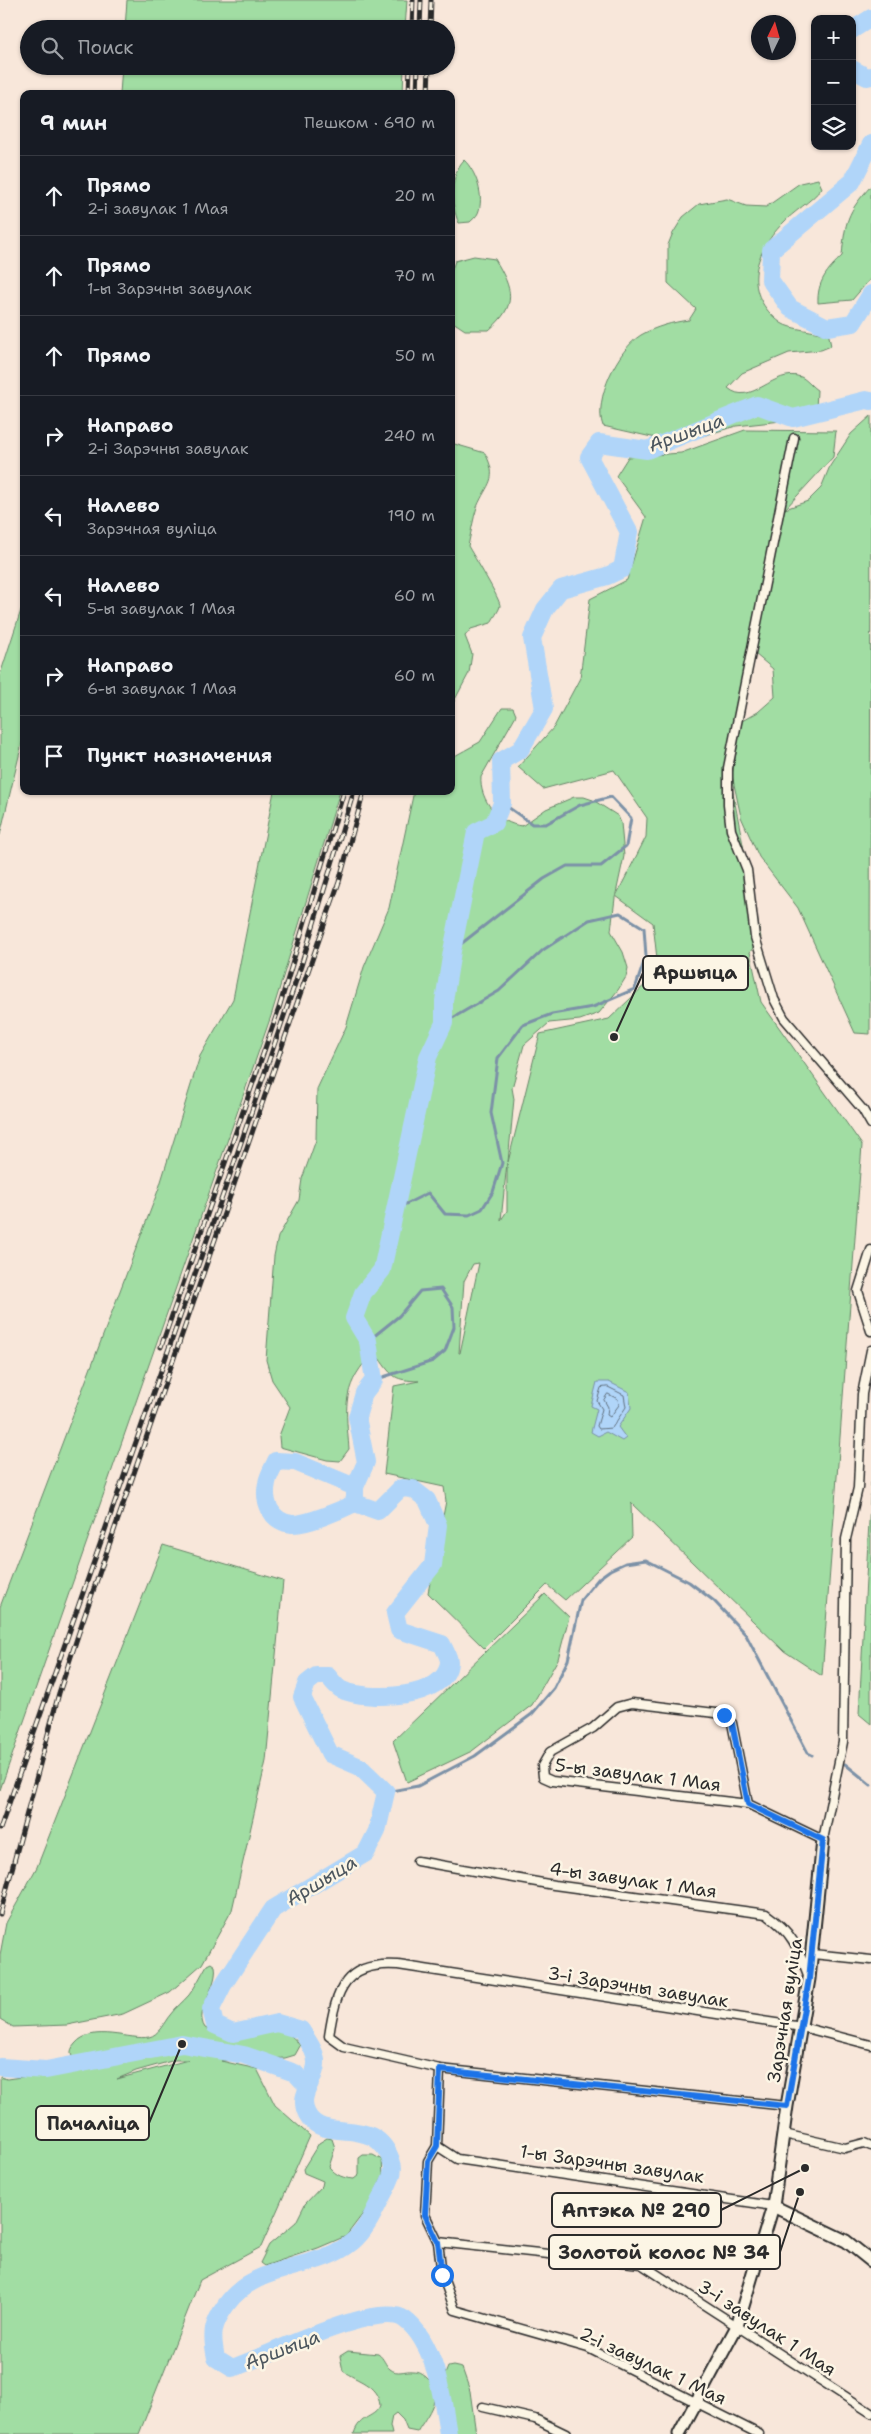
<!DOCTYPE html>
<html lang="ru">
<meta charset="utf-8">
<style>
:root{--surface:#171b24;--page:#242831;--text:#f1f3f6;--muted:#9ea1a6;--line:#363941}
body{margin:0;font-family:"Shantell Sans",sans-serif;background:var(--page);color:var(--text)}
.controls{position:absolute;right:15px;top:15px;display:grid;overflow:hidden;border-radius:10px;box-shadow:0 1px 4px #0004}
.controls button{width:45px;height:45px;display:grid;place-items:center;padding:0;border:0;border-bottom:1px solid var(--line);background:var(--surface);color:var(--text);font:25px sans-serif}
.compass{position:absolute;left:751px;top:15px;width:45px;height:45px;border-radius:50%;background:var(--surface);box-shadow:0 1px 4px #0004;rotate:5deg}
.stop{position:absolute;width:15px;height:15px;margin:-11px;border:4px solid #1a73e8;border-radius:50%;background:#fff}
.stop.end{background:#1a73e8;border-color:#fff;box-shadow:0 1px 5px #0008}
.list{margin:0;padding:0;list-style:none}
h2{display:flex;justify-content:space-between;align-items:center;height:65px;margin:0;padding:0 20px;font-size:21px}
h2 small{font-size:16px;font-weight:400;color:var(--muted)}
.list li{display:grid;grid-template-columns:32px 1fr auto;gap:15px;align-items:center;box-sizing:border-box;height:80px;padding:0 20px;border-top:1px solid var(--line)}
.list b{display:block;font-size:19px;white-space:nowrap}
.list p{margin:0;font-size:16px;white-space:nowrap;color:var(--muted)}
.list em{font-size:16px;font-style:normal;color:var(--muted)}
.icon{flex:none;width:28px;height:28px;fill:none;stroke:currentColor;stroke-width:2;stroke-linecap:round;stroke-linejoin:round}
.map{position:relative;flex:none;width:871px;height:2434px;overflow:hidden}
.search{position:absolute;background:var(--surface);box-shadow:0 1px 4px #0004;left:20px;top:20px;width:435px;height:55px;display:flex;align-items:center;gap:12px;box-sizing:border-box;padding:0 18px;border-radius:28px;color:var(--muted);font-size:19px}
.panel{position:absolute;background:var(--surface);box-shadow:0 1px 4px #0004;left:20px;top:90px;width:435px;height:705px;border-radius:10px}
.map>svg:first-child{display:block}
</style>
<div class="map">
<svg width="871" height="2434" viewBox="0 0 871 2434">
<rect width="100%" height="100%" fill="#f8e7da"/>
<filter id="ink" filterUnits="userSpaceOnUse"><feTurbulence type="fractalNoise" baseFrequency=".02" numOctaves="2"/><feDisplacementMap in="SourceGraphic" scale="10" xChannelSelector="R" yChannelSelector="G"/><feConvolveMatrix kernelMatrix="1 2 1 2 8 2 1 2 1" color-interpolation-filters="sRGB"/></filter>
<g filter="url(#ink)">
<g fill="#a1dda3" stroke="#668467" fill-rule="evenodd">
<path d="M127,0H407L405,29H125Z"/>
<path d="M122,66H404L403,94H120Z"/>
<path d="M464,160C476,171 485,197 478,213C477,216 472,220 470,222L459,223C450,205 450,174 464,160Z"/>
<path d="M818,179L822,188C811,202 794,211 782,224C753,254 742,294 781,323C791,330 816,330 829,336L831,346L821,350L789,353L742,373L728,388C751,408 774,367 801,377C806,379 812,387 817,390L816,410L809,418L736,426L686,441L665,440L603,426C593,400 618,349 641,335C655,327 673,322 689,320L696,309L668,283V245L672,235L683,217L699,204L727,199L746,206L766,207L800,183Z"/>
<path d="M871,186V278L852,300L818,303C817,282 827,270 842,256C845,222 847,212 871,186Z"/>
<path d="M474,256L495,259C513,290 518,305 489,330H465L453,322L451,317V272L455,261Z"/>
<path d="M871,416L870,1034L855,1033L798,908L759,857L741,817L732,775L742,721L758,712L775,697L773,669L755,654L780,526L727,762L761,938L750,952L761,1002L862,1145L822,1676L784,1651L631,1503L632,1537L565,1600L547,1585L484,1648L428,1593L446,1501L444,1487L384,1474L394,1386L419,1381C395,1380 393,1378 379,1358L369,1357C341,1389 346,1409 349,1449L340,1461L327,1460L280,1447L279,1436L290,1407L272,1380L266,1360L274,1256L278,1237L299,1200L302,1179L316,1140L317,1089L346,1027L364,967L389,908L414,791H451V758L480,742L502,708H513L516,715L481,777C479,800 499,824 522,826L546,809L574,797H584L593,800L618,816L621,823L624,856L615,898L611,931L623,952L628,968L626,977L618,990L599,1013L580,1020L549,1023L524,1045L512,1088L514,1099L508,1162L540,1034L609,1019L650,980L657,959L653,923L616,896L646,837L647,818L614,770L543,789L518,767L554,727L580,678L590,599L627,580L646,517L616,476L628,457L681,453L745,430L836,431L833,457L785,509L808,501L821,488L830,466L851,434ZM507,1163V1211L501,1220ZM479,1263L460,1353H459L464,1281L473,1264Z"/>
<path d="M451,443L485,453C499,480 487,483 477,507C473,519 471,533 468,546C473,555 501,600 500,606C499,611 493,618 491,623L471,629L465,636L472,654L469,673L451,707Z"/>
<path d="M24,601V735L0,835V675Z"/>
<path d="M274,791H340L271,1016L0,1790V1607L159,1188L200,1056L233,999Z"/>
<path d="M871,1483V1724L859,1714Z"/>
<path d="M163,1545L283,1581L266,1761L232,1910L202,1964L170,1992L123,2014L67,2025L13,2027L0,2019V1955L6,1923L37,1867Z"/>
<path d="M545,1594L569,1617L558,1659L532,1705L472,1751L407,1782L393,1741Z"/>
<path d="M211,1963L215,1966C219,1987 193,2010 205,2028C213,2032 222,2035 231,2036C253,2037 283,2018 300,2046L295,2055L285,2058L221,2061L257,2069L275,2105L310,2136L261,2247L200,2280L139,2434H0V2077L7,2079L71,2070L77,2064C71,2056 68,2052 75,2044C92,2023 131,2041 149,2037C159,2035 164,2022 170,2015C175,2008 183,2002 189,1995C196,1986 201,1975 207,1965ZM175,2060H188L117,2079L136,2071Z"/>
<path d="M327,2138L332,2139L335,2148L329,2167C337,2176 343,2178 354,2179L359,2175V2158L363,2155H373L382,2160L383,2175L368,2207L346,2236L318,2248L264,2266L260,2263L269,2245L296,2222L305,2204L322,2186L323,2181L304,2173L303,2169L319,2143Z"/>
<path d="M348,2351L378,2354C384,2358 385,2365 390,2369C397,2375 405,2370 412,2371C419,2371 421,2373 426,2377C446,2394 427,2415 417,2432L407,2430L403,2420L396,2413L392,2416L390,2426L392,2434H354C359,2415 376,2418 380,2405C377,2384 357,2381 343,2371L340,2356Z"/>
<path d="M453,2366L462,2368L470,2391L476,2434H454L444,2377L448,2367Z"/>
</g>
<path fill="#b0d5f9" stroke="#7b91a7" d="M597,1382H609L629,1392L631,1408L618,1427L626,1438L622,1441L606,1432L598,1436L591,1432L597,1409L591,1406Z"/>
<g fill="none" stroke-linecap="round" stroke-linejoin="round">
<g stroke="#606f7d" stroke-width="1">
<path d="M608,1387L624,1395L626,1407L612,1428L599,1429L597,1426L602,1409L597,1401L601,1388Z"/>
<path d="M608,1394L618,1399L619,1405L610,1417L607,1415L608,1407L604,1400Z"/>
</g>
<g stroke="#7b91a7" stroke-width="3">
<path d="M452,951L544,879L567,866H601L626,846L631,818L611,797L580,805L546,824H532L502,803"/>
<path d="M396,1209L428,1193L445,1214L469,1215L482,1209L493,1192L502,1163L491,1113L498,1058L523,1025L552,1014L593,1007L635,989L646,956L644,928L620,913L589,920L543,950L499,991L444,1023"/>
<path d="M368,1341L399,1316L420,1291L441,1289L453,1307L454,1327L445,1351L433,1361L374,1380"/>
<path d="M845,1764L871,1785"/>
<path d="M386,1792L418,1786L475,1756L532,1714L554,1688L568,1660L581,1600L599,1578L610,1570L625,1563L646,1560L689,1582L714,1601L746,1635L808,1753L812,1755"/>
</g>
<g stroke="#b0d5f9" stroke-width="18">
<path d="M852,30L871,18"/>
<path d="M852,69L867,77L871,76"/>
<path d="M871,144L852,182L771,250L770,280L790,308L827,327L853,323L871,294"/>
<path d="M355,1487L295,1462L276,1461C273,1468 268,1476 267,1483C263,1502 271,1522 292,1524C306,1525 341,1510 355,1503"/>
<path d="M0,2067L46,2070L182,2044L244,2055L295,2073L308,2087"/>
<path d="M448,2434C443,2399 435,2341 404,2319C377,2300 264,2358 232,2368L216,2358C211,2334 212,2325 226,2305C257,2261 314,2273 352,2242C365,2232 374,2212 381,2198C386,2188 396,2173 392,2163C376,2111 324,2146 307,2114C297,2095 315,2082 316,2064C317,2052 307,2040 301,2030L277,2023L233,2033L215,2025L211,2009L223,1985L273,1909L366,1853L377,1831L386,1792L360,1767L330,1754L302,1697L307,1683L316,1676H328C332,1681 336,1687 342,1690C367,1701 447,1700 449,1662C449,1656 444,1649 442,1644L399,1630L395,1613L433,1565L438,1525L427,1500L413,1489L401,1488L378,1511L355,1503V1487L366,1462L357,1417L364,1393L374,1380L368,1341L354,1318L363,1293L382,1270L428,1057L444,1023V1001L452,951L476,832L494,823L502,803L501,761L520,750L544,709L532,638L545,609L561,589L607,576L622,569L629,532L589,457L599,443L647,450L757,405L793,418L866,400L871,401"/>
</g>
<defs>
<g id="street">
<path d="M794,438L728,768V805L731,830L747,870L755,937L774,999L784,1018L863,1110L871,1124"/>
<path d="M871,1250L858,1291L871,1331"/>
<path d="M748,1804L732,1723L725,1715L715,1713L632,1703L617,1707L593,1728L550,1752L542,1766L543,1777L552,1781L748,1804L823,1840L843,1742L846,1539L858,1488L862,1394L871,1350"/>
<path d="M417,1861L554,1885L766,1914C792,1932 797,1946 808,1975"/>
<path d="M813,1954L871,1960"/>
<path d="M440,2069L437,2146L428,2161L425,2215L438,2242L442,2275L455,2310L588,2348L759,2434"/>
<path d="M787,2106L440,2069L344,2047L329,2036C336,1989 345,1961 398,1965L802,2027L871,2045"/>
<path d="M784,2134L845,2148L864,2143L871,2146"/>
<path d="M437,2146L457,2159L773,2206"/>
<path d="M438,2242L641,2264L871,2413"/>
<path d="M483,2407L535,2419L566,2434"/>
</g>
<g id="secondary">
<path d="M773,2206L846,2241L871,2261"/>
<path d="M679,2434L737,2326L773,2206L787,2106L809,1979L823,1840"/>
</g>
</defs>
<use href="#street" stroke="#2b2b2b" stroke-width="11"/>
<use href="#secondary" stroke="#2b2b2b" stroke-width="15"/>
<use href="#street" stroke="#fcf5e5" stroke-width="8"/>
<use href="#secondary" stroke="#fcf5e5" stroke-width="11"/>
<defs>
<g id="rail">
<path d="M412,29L413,0"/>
<path d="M420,29L421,0"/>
<path d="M430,29L431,0"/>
<path d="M409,94L410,66"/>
<path d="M417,94L418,66"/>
<path d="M428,94L429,66"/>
<path d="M161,1347L279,1008L344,791"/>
<path d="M0,1829L234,1163L301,966L354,791"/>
<path d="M0,1914L59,1693L82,1623L339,882L364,791"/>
</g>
</defs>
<use href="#rail" stroke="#2b2b2b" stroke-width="5"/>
<use href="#rail" stroke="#fcf5e5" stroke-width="3" stroke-dasharray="9" stroke-linecap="butt"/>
</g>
</g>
<g fill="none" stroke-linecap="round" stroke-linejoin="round" filter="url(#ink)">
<path stroke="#1a73e8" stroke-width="6" d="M442,2275L438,2242L425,2215L428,2161L437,2146L440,2070L787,2106L809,1979L823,1840L748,1804L732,1723L724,1715"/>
</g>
<g text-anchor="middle" stroke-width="5" stroke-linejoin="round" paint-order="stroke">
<g font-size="18" fill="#2b2b2b" stroke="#fcf5e5">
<text transform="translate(638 1775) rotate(7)" y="6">5-ы завулак 1 Мая</text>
<text transform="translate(633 1880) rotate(8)" y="6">4-ы завулак 1 Мая</text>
<text transform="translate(638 1987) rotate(9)" y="6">3-і Зарэчны завулак</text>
<text transform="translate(785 2010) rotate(-81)" y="6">Зарэчная вуліца</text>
<text transform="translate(612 2164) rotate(8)" y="6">1-ы Зарэчны завулак</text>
<text transform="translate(767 2328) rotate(33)" y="6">3-і завулак 1 Мая</text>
<text transform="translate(653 2366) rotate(25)" y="6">2-і завулак 1 Мая</text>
</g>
<g font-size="19" font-style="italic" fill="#4c565e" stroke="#fcf5e5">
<text transform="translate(686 432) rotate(-20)" y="7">Аршыца</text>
<text transform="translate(321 1880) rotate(-31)" y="7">Аршыца</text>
<text transform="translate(282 2349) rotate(-21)" y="7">Аршыца</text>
</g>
</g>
<path fill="none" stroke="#2b2b2b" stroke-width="2" d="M614 1037L643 973M182 2044L149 2123M805 2168L721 2210M800 2192L780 2252"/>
<g fill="#2b2b2b" stroke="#fcf5e5" stroke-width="2">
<circle cx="614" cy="1037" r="5"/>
<circle cx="182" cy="2044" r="5"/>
<circle cx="805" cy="2168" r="5"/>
<circle cx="800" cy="2192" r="5"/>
</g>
<g fill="#fcf5e5" stroke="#2b2b2b" stroke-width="2">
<rect x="643" y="956" width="105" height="34" rx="5"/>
<rect x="36" y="2106" width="113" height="34" rx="5"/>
<rect x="552" y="2193" width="169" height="34" rx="5"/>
<rect x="549" y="2235" width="231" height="34" rx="5"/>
</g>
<g font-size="19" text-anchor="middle" font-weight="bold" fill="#2b2b2b">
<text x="695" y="979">Аршыца</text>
<text x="93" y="2130">Пачаліца</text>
<text x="636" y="2217">Аптэка № 290</text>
<text x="664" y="2259">Золотой колос № 34</text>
</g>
</svg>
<div class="controls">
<button>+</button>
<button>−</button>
<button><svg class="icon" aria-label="layers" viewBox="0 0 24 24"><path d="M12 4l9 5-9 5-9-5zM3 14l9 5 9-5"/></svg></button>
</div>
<svg class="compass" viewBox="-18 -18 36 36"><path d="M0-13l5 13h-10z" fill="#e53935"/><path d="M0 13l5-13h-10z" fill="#9ea1a6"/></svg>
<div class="stop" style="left:442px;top:2275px"></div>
<div class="stop end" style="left:724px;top:1715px"></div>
<div class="search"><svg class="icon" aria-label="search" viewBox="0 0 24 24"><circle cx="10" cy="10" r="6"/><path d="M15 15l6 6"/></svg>Поиск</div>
<section class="panel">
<h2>9 мин<small>Пешком · 690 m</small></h2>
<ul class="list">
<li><svg class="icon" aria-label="ahead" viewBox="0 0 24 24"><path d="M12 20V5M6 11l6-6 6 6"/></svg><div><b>Прямо</b><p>2-і завулак 1 Мая</p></div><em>20 m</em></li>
<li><svg class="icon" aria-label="ahead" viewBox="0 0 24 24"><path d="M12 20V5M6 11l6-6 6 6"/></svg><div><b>Прямо</b><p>1-ы Зарэчны завулак</p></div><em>70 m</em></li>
<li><svg class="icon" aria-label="ahead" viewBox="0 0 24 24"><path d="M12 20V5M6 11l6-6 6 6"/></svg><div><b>Прямо</b></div><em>50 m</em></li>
<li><svg class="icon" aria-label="right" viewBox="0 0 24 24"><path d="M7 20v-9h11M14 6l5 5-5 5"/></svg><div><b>Направо</b><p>2-і Зарэчны завулак</p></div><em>240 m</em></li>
<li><svg class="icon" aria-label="left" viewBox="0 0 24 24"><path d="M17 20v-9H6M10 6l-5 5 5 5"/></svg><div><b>Налево</b><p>Зарэчная вуліца</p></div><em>190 m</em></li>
<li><svg class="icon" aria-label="left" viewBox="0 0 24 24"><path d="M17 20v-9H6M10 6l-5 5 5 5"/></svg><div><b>Налево</b><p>5-ы завулак 1 Мая</p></div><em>60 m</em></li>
<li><svg class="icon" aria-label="right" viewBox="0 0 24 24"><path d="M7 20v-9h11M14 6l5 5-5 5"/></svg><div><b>Направо</b><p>6-ы завулак 1 Мая</p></div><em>60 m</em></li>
<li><svg class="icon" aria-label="arrive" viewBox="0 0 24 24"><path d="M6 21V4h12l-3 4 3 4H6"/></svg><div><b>Пункт назначения</b></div></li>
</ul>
</section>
</div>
